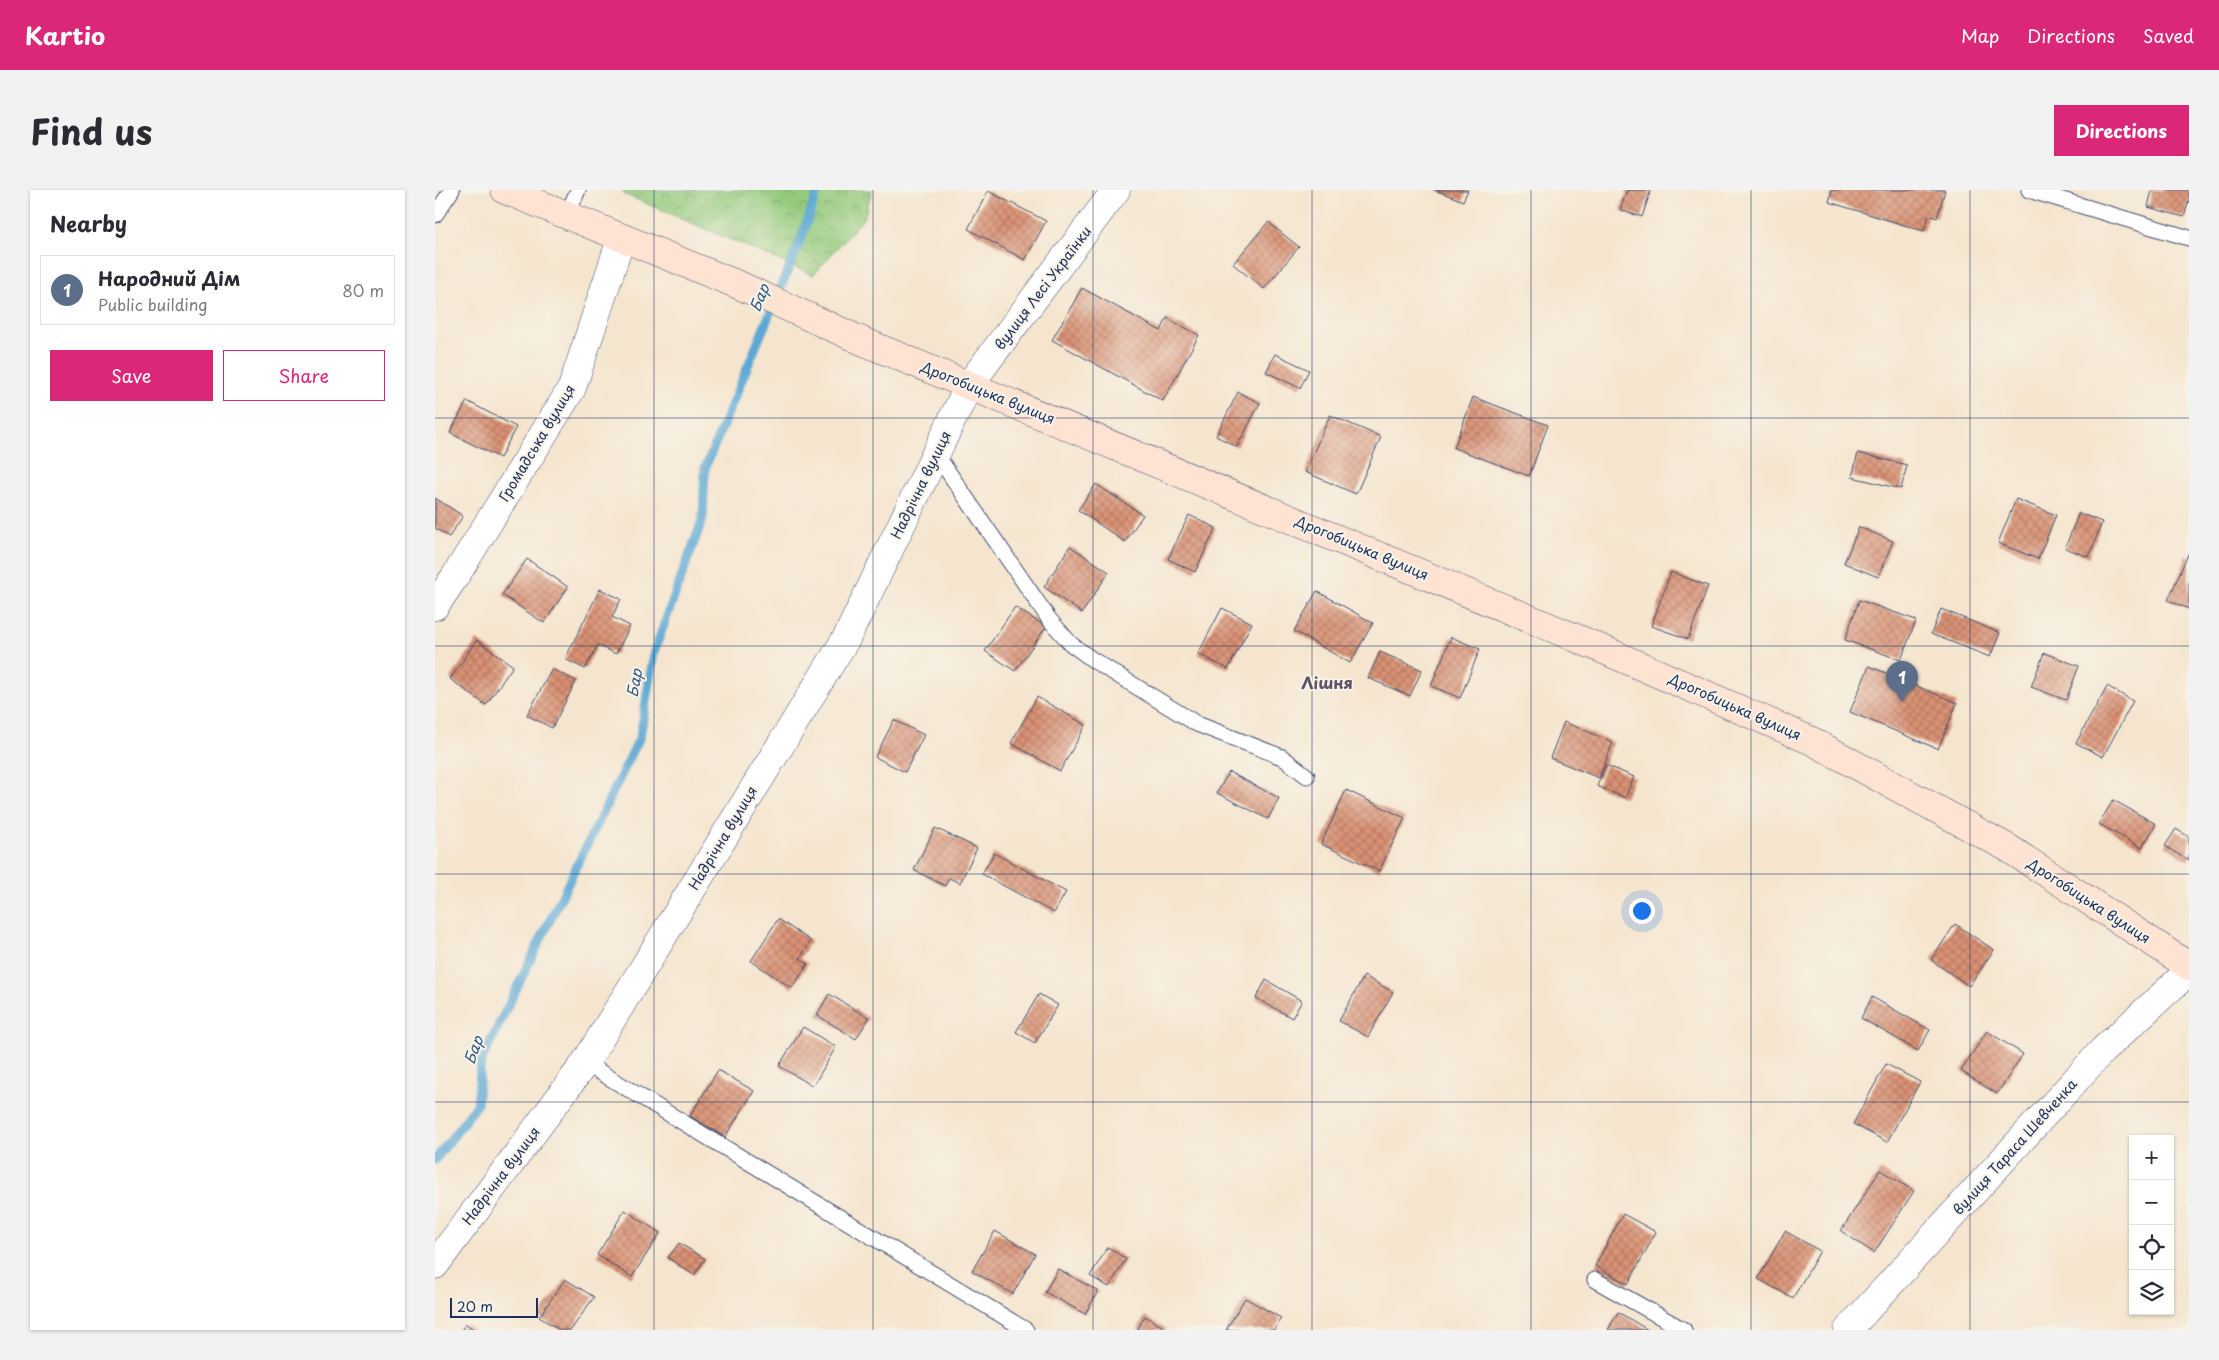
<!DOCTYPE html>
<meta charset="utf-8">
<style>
:root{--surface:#fff;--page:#f2f2f3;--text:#2b2b33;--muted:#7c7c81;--line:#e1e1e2;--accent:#db2777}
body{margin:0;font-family:"Playpen Sans",sans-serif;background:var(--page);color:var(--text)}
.controls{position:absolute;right:15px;bottom:15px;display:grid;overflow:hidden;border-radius:0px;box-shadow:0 1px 4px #0004}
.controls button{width:45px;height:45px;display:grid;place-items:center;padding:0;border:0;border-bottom:1px solid var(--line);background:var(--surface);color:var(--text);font:25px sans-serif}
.scale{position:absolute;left:15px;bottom:12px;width:88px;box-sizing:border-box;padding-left:5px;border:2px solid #1b2f5e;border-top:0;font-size:14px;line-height:18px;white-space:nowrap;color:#1b2f5e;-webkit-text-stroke:4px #f7f3e8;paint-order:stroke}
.you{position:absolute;left:1206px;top:720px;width:18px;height:18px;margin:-12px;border:4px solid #fff;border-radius:50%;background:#1a73e8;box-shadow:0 0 0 8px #1a73e833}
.badge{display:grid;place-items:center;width:32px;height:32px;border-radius:50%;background:var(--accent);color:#fff;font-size:16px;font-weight:700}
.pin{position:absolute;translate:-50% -41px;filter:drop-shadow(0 1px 2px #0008)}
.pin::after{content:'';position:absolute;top:26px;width:18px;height:15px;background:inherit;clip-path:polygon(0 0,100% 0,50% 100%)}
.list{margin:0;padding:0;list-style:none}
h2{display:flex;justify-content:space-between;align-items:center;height:65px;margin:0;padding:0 20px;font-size:21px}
h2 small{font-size:16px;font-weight:400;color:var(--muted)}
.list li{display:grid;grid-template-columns:32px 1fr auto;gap:15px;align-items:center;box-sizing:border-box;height:70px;margin:0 10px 10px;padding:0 10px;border:1px solid var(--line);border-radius:0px}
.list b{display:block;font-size:19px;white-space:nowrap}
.list p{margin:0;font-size:16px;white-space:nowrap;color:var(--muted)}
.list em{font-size:16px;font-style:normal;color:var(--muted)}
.actions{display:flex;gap:10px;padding:15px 20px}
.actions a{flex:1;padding:11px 0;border:1px solid var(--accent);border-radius:0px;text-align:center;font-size:18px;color:var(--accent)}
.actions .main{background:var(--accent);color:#fff}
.icon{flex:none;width:28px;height:28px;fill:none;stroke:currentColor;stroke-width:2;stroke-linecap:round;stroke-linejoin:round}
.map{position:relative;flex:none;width:1754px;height:1140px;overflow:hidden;border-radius:0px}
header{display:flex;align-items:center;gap:30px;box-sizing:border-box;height:70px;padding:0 25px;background:var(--accent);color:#fff}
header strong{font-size:24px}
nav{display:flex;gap:28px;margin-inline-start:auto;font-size:18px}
.intro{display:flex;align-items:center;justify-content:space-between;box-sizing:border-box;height:120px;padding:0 30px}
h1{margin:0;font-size:35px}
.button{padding:12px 22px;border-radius:0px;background:var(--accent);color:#fff;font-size:18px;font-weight:700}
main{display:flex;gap:30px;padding:0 30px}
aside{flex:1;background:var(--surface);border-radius:0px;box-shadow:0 1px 4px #0004}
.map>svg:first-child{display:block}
</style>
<header>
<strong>Kartio</strong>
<nav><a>Map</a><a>Directions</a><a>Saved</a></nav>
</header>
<div class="intro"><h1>Find us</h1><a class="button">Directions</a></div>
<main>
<aside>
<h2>Nearby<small></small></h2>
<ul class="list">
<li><span class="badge" style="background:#5c6f8a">1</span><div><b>Народний Дім</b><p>Public building</p></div><em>80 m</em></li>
</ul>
<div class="actions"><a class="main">Save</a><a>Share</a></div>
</aside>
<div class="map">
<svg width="1754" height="1140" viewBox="0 0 1754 1140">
<defs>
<pattern id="park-crowns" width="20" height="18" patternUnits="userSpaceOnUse" patternTransform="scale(1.25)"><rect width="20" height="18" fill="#95cb7d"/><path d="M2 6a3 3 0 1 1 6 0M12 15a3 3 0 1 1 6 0" fill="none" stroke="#79a56a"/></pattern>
<pattern id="building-cross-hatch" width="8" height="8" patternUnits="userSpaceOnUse" patternTransform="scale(1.25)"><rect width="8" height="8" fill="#db9274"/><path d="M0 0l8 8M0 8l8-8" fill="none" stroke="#b17862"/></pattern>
</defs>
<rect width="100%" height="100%" fill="#f7f3e8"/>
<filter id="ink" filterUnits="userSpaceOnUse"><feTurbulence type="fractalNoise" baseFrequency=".02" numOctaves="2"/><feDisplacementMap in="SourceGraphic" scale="10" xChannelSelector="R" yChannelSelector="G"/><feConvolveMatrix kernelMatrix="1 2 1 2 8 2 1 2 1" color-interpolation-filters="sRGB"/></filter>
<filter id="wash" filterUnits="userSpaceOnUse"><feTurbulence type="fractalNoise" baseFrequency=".0096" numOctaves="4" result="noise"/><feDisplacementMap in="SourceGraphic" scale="20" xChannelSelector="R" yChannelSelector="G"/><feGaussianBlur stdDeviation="1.12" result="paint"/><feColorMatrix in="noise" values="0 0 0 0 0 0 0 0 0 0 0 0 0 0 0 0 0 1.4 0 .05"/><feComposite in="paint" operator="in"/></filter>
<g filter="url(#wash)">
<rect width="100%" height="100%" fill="#f5e5ce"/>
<path fill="url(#park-crowns)" stroke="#587d6e" d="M188,0H437L429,28L378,85L189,4Z"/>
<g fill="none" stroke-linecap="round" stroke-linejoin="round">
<path stroke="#5ba8d4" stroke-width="9" d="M0,970L42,915L46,871L205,547L219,462L268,328L270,278L364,54L383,0"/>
</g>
<g id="blocks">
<g fill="url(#building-cross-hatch)">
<path d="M1000,0H1033L1028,11Z"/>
<path d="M1192,0H1216L1207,27L1185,20Z"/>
<path d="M1397,0H1510L1502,28L1494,25L1489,41L1394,12Z"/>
<path d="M1717,0H1754V10L1749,27L1713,17Z"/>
<path d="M553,1L611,31L590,70L533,39Z"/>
<path d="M833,32L864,57L829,99L798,74Z"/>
<path d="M647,98L726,141L732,128L764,145L728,211L617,150Z"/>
<path d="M840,164L874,180L865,198L831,182Z"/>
<path d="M803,202L825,213L802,257L781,246Z"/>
<path d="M1038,207L1113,235L1094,286L1019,258Z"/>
<path d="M32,211L81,237L65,268L15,243Z"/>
<path d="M895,225L946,247L921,304L870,282Z"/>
<path d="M1423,263L1472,275L1466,299L1417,287Z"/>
<path d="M661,294L708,325L690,352L643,320Z"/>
<path d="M0,308L28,326L14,347L0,338Z"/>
<path d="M1581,309L1621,325L1603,369L1563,353Z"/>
<path d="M1644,323L1667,332L1654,367L1630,358Z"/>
<path d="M754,325L781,338L760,382L733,369Z"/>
<path d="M1424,337L1458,351L1443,387L1409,373Z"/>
<path d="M635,356L674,382L647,423L609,397Z"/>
<path d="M1754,362V419L1733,410Z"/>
<path d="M92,369L133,397L109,433L67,405Z"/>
<path d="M1236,382L1273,396L1253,449L1216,436Z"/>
<path d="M165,399L186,409L177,427L195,436L181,464L163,455L150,479L130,469Z"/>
<path d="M882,401L938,433L915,473L859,441Z"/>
<path d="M1424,410L1481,430L1466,470L1410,450Z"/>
<path d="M580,417L611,437L580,481L550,461Z"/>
<path d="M787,418L817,433L793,479L763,464Z"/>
<path d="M1506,419L1565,443L1555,467L1496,444Z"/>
<path d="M1016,447L1045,459L1025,508L996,496Z"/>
<path d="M42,450L78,476L51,515L15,489Z"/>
<path d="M945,462L987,480L975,506L933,488Z"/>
<path d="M1609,463L1644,476L1631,510L1596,497Z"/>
<path d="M1434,476L1522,513L1503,559L1415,522Z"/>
<path d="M117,479L141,491L117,538L92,525Z"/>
<path d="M1672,496L1698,511L1668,567L1641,553Z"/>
<path d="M602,507L651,535L625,581L576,553Z"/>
<path d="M459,530L489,545L470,582L440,567Z"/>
<path d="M1129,532L1178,552L1164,588L1115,568Z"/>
<path d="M1171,575L1199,587L1190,608L1162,596Z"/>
<path d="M794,582L844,608L833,629L782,603Z"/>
<path d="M911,600L970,628L944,681L886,654Z"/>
<path d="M1678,610L1721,634L1707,658L1664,634Z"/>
<path d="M500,638L542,658L525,693L514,688L510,696L479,680Z"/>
<path d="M1741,639L1754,647V671L1730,656Z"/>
<path d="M559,663L631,702L619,723L547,684Z"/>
<path d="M343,729L376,751L365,768L373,774L357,798L316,771Z"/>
<path d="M1520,734L1559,760L1534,796L1496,770Z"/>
<path d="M929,786L958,802L933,847L904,831Z"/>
<path d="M831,790L867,811L857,828L821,808Z"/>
<path d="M394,804L434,828L421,849L382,825Z"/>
<path d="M604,804L623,815L600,853L581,842Z"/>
<path d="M1437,807L1495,840L1483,861L1426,828Z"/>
<path d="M368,837L401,857L378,896L344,876Z"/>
<path d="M1552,841L1588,864L1562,904L1526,881Z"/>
<path d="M1451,874L1485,892L1452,952L1418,934Z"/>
<path d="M283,880L319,901L290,947L255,926Z"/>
<path d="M1445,980L1479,1001L1439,1063L1406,1041Z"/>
<path d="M190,1020L225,1043L197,1087L162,1065Z"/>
<path d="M1188,1024L1221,1042L1193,1094L1160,1076Z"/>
<path d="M560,1041L600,1064L578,1104L537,1081Z"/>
<path d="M1350,1041L1385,1061L1358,1108L1323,1089Z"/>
<path d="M244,1053L270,1069L259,1085L233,1068Z"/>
<path d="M673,1057L691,1069L674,1097L655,1086Z"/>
<path d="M623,1079L663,1101L650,1124L610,1102Z"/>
<path d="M130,1089L159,1107L136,1140H125L104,1127Z"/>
<path d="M810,1108L846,1128L839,1140H791Z"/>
<path d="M1183,1122L1213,1140H1173Z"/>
<path d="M710,1126L733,1140H702Z"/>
<path d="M31,1134L40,1140H26Z"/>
</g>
</g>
</g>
<g filter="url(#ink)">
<use href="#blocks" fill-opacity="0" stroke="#3c4a6f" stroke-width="1"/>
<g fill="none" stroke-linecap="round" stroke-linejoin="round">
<defs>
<g id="lane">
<path d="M1594,0L1754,48"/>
<path d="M0,25L17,0"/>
<path d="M132,25L143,0"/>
<path d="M501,264L614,429L636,454L658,470L762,534L847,567L872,586"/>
<path d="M150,873L591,1140"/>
<path d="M1160,1090L1249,1140"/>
</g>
<g id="street">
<path d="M0,416L21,385L137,198L186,49"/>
<path d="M0,1075L150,873L412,447L534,195L681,0"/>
<path d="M1413,1140L1668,860L1754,781"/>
</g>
<path id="secondary" d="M70,0L306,96L427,151L1153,453L1377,551L1573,658L1754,776"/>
</defs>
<use href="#lane" stroke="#3c4a6f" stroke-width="17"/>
<use href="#street" stroke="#3c4a6f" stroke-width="29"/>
<use href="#secondary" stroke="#3c4a6f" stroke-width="29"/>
<use href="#lane" stroke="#fff" stroke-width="15"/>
<use href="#street" stroke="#fff" stroke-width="28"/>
<use href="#secondary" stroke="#fee3d2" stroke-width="28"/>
</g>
</g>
<path fill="none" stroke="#1b2f5e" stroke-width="1" stroke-opacity="0.55" d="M219,0V1140M438,0V1140M658,0V1140M877,0V1140M1096,0V1140M1316,0V1140M1535,0V1140M0,228H1754M0,456H1754M0,684H1754M0,912H1754"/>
<g text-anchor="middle" stroke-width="4" stroke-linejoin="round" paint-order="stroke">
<g font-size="14" fill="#1b2f5e" stroke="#f7f3e8">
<text transform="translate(608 98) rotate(-53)" y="5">вулиця Лесі Українки</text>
<text transform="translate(553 203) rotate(22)" y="5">Дрогобицька вулиця</text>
<text transform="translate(102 253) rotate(-59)" y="5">Громадська вулиця</text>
<text transform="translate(486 295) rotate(-64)" y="5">Надрічна вулиця</text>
<text transform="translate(927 358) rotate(23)" y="5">Дрогобицька вулиця</text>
<text transform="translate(1300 517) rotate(24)" y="5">Дрогобицька вулиця</text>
<text transform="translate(288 648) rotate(-59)" y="5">Надрічна вулиця</text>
<text transform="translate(1654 711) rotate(33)" y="5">Дрогобицька вулиця</text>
<text transform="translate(1580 957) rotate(-48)" y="5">вулиця Тараса Шевченка</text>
<text transform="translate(66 986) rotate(-53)" y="5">Надрічна вулиця</text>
</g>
<g font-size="15" font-style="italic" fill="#315987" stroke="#f7f3e8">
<text transform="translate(325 108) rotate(-68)" y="5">Бар</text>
<text transform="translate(200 493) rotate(-80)" y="5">Бар</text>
<text transform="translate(39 860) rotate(-70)" y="5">Бар</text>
</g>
<g font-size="16" font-weight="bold" fill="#5e5266" stroke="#f7f3e8">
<text x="892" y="499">Лішня</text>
</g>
</g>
</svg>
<div class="controls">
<button>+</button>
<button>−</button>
<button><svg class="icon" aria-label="locate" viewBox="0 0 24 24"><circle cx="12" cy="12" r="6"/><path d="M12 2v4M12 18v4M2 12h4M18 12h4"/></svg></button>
<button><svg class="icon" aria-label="layers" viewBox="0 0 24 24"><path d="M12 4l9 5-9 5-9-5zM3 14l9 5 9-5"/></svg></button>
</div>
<div class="scale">20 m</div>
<div class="you"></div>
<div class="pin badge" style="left:1467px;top:512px;background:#5c6f8a">1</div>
</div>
</main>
